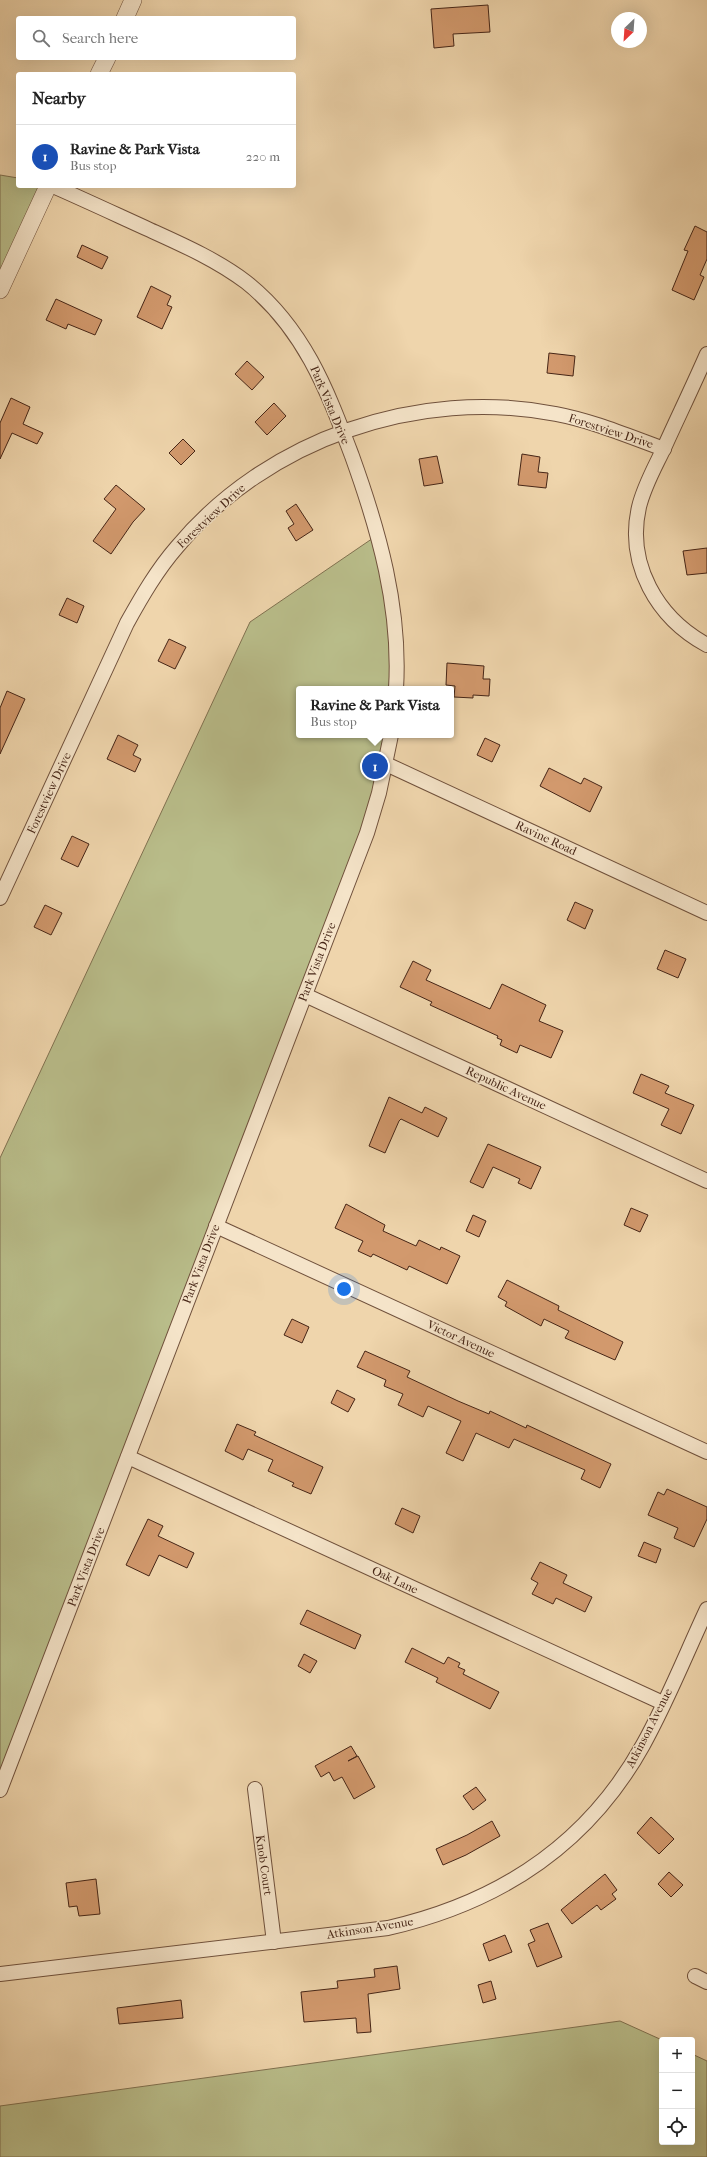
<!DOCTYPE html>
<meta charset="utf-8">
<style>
:root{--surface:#fff;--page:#f6f6f6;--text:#222;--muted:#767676;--line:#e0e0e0;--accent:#ea580c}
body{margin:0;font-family:"IM FELL French Canon",serif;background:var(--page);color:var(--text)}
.controls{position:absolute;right:12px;bottom:12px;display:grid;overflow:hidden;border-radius:4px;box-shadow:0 4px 16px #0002}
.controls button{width:36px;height:36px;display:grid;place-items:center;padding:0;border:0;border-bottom:1px solid var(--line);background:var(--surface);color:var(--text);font:20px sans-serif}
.compass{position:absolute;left:611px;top:12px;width:36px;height:36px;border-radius:50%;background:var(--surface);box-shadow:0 4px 16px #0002;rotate:205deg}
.you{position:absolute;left:344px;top:1289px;width:14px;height:14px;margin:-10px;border:3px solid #fff;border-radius:50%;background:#1a73e8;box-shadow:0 0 0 6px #1a73e833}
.badge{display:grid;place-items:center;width:26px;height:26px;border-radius:50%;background:var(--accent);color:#fff;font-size:13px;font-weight:700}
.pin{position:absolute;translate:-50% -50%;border:2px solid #fff;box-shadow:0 1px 4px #0006}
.popup{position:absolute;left:296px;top:686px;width:158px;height:52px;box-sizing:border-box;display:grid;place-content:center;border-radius:4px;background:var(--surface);filter:drop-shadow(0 1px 3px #0005);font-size:13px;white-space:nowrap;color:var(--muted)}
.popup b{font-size:15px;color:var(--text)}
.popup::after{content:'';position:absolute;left:50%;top:100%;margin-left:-8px;border:8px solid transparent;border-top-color:var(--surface)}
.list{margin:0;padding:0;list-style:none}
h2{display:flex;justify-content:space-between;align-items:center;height:52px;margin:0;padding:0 16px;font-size:17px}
h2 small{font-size:13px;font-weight:400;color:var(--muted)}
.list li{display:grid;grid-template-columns:26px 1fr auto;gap:12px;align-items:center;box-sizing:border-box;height:64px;padding:0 16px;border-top:1px solid var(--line)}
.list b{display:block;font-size:15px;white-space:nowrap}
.list p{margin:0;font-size:13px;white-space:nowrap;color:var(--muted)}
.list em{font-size:13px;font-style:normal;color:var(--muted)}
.icon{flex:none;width:22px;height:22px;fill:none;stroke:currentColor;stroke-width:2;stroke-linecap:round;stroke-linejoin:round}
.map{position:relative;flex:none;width:707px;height:2157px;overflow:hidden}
.search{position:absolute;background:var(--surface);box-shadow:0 4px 16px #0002;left:16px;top:16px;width:280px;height:44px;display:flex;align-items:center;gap:10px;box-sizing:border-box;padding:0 14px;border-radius:4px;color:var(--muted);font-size:15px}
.panel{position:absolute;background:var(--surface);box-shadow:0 4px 16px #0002;left:16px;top:72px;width:280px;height:116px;border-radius:4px}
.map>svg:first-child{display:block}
</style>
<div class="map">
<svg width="707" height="2157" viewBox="0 0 707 2157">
<rect width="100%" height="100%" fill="#efd5ac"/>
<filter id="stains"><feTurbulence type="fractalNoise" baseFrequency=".005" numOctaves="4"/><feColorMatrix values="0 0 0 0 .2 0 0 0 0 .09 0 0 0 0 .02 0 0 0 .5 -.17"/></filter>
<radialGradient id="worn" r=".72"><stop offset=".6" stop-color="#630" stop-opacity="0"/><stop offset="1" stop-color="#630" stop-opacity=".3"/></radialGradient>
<g fill="#b9bd8a" stroke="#807150">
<path d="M0,175L18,178V186H48L0,290Z"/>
<path d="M379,534L396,689H299V735H391L386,764L0,1790V1158L250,622Z"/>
<path d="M620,2021L662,2040V2142H692V2054L707,2061V2157H0V2106Z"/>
</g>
<g fill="#d2996d" stroke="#462516">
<path d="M488,5L490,32L453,34L454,46L434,48L431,9Z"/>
<path d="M695,226L707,232V259L700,275L704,277L694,300L672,290L688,251L684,250Z"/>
<path d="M82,245L108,257L102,269L77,257Z"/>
<path d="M151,286L171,296L167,305L172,307L162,329L137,317Z"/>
<path d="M56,299L102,320L95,335L68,324L66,329L46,320Z"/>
<path d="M549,353L575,356L573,376L547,373Z"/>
<path d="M247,361L264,377L252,390L235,374Z"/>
<path d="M11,398L30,407L23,424L43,433L37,444L12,433L0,459V423Z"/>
<path d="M274,403L286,416L267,435L255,422Z"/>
<path d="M183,439L195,451L181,465L169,453Z"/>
<path d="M522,454L540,457L538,472L548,473L546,488L518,485Z"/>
<path d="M437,456L443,483L424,486L419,459Z"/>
<path d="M116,485L145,509L133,522L111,554L93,541L116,509L104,499Z"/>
<path d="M296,504L313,530L296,541L288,528L294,524L286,511Z"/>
<path d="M707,548V573L687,575L683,551Z"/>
<path d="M67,598L84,606L77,623L59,615Z"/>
<path d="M169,639L186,647L175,669L158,661Z"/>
<path d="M447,663L484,666L483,679H490L489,696L473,695V698L454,697L455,686L446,685Z"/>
<path d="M7,691L25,699L0,754V708Z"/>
<path d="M118,735L138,745L133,755L141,759L135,772L107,759Z"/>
<path d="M485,738L500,745L492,762L477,755Z"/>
<path d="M549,768L581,784L584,778L602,787L590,812L540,786Z"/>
<path d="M72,836L89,844L78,867L61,859Z"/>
<path d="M575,902L593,910L585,929L567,920Z"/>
<path d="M45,905L62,913L51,935L34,927Z"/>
<path d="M665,950L686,959L678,978L657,969Z"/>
<path d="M413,961L431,970L426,980L490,1009L502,984L546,1005L539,1021L563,1031L551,1058L520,1045L517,1053L500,1045L502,1040L497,1038L498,1036L430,1005L432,1002L400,987Z"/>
<path d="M641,1074L669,1086L665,1093L694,1105L681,1134L661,1125L669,1109L633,1093Z"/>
<path d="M389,1097L422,1113L425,1107L447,1118L438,1137L401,1119L399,1121L385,1153L369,1146Z"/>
<path d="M488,1144L541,1167L531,1189L518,1183L520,1179L493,1167L483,1188L470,1182Z"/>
<path d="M346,1204L385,1225L383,1231L416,1246L419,1240L440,1250L441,1247L460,1256L447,1284L409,1266L407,1270L373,1254L371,1257L358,1251L363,1241L335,1228Z"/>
<path d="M631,1208L648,1215L640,1232L624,1225Z"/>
<path d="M473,1215L486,1221L479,1237L466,1231Z"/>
<path d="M507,1280L559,1306L558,1310L623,1342L615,1360L565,1338L569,1331L544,1319L541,1326L505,1306L507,1302L498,1297Z"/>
<path d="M292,1319L309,1327L302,1343L284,1335Z"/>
<path d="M365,1351L410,1371L407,1377L458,1401L489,1414L490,1411L526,1428L527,1425L611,1464L600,1488L581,1479L585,1470L514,1439L509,1448L476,1433L463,1461L446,1453L461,1421L428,1406L423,1417L398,1405L403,1394L384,1386L386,1380L357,1367Z"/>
<path d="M337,1390L355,1399L348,1412L331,1403Z"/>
<path d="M237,1424L256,1432L254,1435L323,1467L311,1494L292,1486L294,1483L268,1471L273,1460L248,1449L243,1460L225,1451Z"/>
<path d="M667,1489L707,1507V1519L694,1547L674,1538L678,1528L648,1515L658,1492L664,1495Z"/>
<path d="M402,1508L420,1516L413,1533L395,1524Z"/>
<path d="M148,1519L163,1526L158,1536L194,1553L187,1568L159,1555L149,1576L126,1565Z"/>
<path d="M644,1542L661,1549L656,1563L638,1556Z"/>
<path d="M540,1562L567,1575L563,1583L592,1597L585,1612L556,1598L553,1604L532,1594L538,1583L531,1579Z"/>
<path d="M307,1610L361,1635L355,1649L300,1624Z"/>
<path d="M412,1648L444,1664L448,1657L460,1663L458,1667L465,1670L463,1674L499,1692L490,1709L436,1682L438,1678L405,1662Z"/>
<path d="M304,1654L317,1661L310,1673L298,1666Z"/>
<path d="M351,1746L357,1756L348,1761L358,1756L375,1787L354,1799L342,1777L334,1781L329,1772L321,1777L315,1766Z"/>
<path d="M476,1787L486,1800L473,1810L463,1796Z"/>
<path d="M651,1817L674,1839L659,1854L637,1833Z"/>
<path d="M492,1821L500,1836L466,1855L443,1865L436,1849L467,1835Z"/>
<path d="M669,1872L683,1885L671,1897L658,1884Z"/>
<path d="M605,1874L617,1890L612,1894L616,1899L601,1910L597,1905L572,1924L561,1910Z"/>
<path d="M96,1879L100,1914L79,1916L77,1906L69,1907L66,1883Z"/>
<path d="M548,1923L562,1957L537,1967L528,1944L535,1941L530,1930Z"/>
<path d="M505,1935L512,1952L489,1961L483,1944Z"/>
<path d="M397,1966L400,1989L368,1994L371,2032L357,2033L356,2018L304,2022L301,1992L338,1988L337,1981L375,1977L374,1969Z"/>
<path d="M491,1981L496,1999L483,2003L478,1985Z"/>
<path d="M181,2000L183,2018L119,2024L117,2008Z"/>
</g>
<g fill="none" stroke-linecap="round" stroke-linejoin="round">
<defs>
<g id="minor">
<path d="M53,186C85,200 117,215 150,230C183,245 217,260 246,282C304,328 327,390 352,456C379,531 401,608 396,689"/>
<path d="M707,354C693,386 678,417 664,448C655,467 644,486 639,507C626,564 657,618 707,645"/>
<path d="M386,764L707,913"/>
<path d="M0,898L127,623C142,596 157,570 177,547C267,439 419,387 556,414C593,421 628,436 664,449"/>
<path d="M305,995L707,1181"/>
<path d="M216,1226L707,1452"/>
<path d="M128,1457L663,1703"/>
<path d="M255,1789L274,1942"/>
<path d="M0,1790L367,833L379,793L391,735"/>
<path d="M0,1974L388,1928C498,1903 587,1846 643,1745C667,1702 686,1654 707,1609"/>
<path d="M695,1976L707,1982"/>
</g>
<g id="tertiary">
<path d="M125,18L133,0"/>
<path d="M99,74L107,58"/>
<path d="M0,290L48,186"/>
</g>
</defs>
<use href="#minor" stroke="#70513c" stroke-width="16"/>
<use href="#tertiary" stroke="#70513c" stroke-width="18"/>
<use href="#minor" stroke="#f5e4c9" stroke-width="14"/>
<use href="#tertiary" stroke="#f5e4c9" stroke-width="17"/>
</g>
<g text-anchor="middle" stroke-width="3" stroke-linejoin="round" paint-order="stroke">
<g font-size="12" fill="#462516" stroke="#f5e4c9">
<text transform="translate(330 405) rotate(67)" y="4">Park Vista Drive</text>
<text transform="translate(611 431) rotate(18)" y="4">Forestview Drive</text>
<text transform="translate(211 516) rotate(-43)" y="4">Forestview Drive</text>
<text transform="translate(49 793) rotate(-65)" y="4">Forestview Drive</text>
<text transform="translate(546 838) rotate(25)" y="4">Ravine Road</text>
<text transform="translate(317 962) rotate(-69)" y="4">Park Vista Drive</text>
<text transform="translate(506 1088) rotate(25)" y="4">Republic Avenue</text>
<text transform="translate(201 1264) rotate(-69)" y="4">Park Vista Drive</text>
<text transform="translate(461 1339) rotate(25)" y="4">Victor Avenue</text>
<text transform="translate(86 1567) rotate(-69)" y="4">Park Vista Drive</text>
<text transform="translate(395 1580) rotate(25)" y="4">Oak Lane</text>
<text transform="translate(649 1728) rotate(-63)" y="4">Atkinson Avenue</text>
<text transform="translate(264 1865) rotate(82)" y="4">Knob Court</text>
<text transform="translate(370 1928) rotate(-9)" y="4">Atkinson Avenue</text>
</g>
</g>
<rect width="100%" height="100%" filter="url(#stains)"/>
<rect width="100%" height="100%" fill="url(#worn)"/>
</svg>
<div class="controls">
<button>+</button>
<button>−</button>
<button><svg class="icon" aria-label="locate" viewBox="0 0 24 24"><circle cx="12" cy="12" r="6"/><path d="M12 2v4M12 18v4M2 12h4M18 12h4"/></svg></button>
</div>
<svg class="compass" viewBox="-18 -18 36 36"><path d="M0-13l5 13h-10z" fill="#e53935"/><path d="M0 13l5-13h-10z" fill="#767676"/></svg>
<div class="you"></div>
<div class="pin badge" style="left:375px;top:766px;background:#1a4fb4">1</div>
<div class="popup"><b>Ravine &amp; Park Vista</b>Bus stop</div>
<div class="search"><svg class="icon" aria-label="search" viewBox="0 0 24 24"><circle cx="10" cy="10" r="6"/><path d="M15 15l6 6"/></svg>Search here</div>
<section class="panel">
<h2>Nearby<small></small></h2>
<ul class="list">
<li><span class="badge" style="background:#1a4fb4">1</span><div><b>Ravine &amp; Park Vista</b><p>Bus stop</p></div><em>220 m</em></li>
</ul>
</section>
</div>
